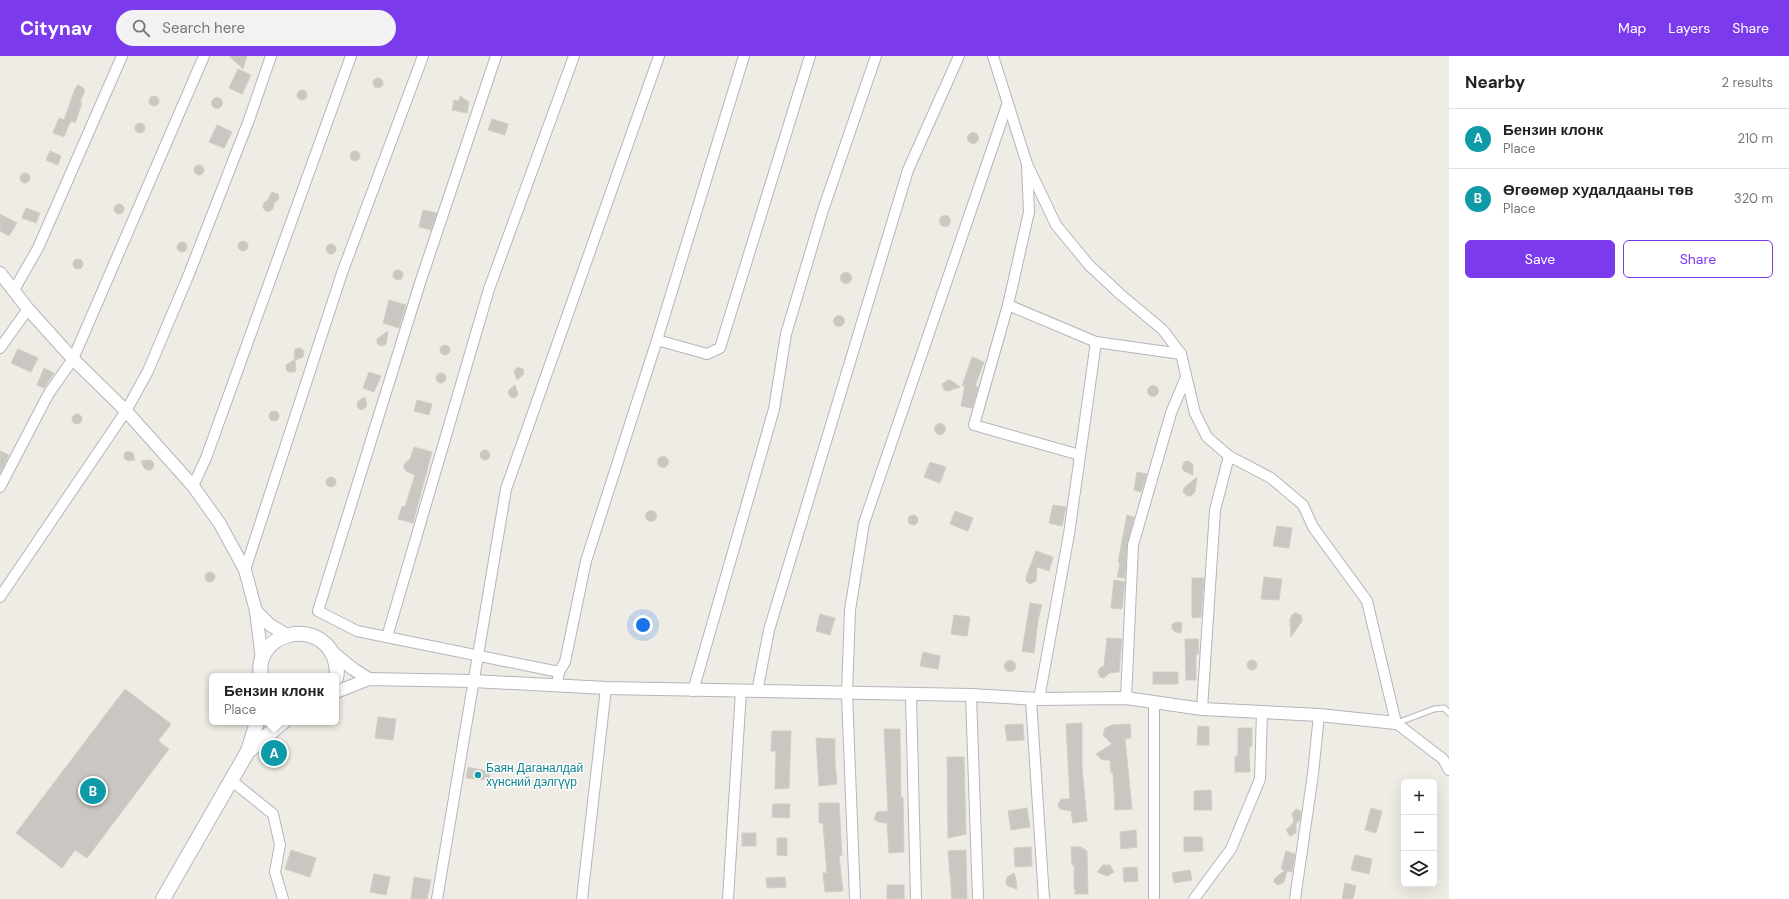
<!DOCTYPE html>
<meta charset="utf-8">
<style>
:root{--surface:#fff;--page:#f2f2f2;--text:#222;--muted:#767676;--line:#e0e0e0;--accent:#7c3aed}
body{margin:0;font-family:"DM Sans",sans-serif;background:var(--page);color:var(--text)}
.controls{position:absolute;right:12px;bottom:12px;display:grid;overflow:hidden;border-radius:6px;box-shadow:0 4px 16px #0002}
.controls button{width:36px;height:36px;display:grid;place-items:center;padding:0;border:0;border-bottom:1px solid var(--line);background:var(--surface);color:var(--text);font:20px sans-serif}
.you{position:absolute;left:643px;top:569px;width:14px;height:14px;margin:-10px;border:3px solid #fff;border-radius:50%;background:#1a73e8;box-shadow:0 0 0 6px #1a73e833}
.badge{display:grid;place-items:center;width:26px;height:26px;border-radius:50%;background:var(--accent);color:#fff;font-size:13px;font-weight:700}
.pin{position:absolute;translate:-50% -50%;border:2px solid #fff;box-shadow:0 1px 4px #0006}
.popup{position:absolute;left:209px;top:617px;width:130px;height:52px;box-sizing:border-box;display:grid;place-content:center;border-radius:6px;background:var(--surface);filter:drop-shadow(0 1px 3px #0005);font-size:13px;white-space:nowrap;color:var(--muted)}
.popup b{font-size:15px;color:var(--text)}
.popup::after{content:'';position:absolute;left:50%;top:100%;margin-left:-8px;border:8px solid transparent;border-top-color:var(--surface)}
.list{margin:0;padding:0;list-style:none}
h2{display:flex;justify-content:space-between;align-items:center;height:52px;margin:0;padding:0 16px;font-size:17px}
h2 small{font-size:13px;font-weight:400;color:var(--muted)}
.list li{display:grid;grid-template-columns:26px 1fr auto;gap:12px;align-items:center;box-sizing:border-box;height:60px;padding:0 16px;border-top:1px solid var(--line)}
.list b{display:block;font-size:15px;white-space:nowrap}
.list p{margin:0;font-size:13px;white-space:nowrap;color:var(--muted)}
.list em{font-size:13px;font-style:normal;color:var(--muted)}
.actions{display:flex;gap:8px;padding:12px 16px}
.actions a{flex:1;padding:9px 0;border:1px solid var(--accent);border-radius:6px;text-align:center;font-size:14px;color:var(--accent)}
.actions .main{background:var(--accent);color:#fff}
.icon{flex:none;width:22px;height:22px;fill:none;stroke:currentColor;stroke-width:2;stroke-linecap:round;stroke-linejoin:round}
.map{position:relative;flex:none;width:1449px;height:843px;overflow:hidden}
header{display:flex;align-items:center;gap:24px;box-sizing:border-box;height:56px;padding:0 20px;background:var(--accent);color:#fff}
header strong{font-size:19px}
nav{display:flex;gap:22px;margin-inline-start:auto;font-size:14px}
.search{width:280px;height:36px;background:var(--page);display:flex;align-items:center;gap:10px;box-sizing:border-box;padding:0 14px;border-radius:22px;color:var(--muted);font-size:15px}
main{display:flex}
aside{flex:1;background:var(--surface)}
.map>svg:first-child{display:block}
</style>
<header>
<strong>Citynav</strong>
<div class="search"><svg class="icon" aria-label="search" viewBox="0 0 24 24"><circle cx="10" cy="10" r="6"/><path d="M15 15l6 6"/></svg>Search here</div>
<nav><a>Map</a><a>Layers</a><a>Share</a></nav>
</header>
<main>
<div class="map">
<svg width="1449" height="843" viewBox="0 0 1449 843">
<rect width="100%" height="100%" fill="#efece5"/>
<g fill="#cac7c2" stroke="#d4cdc3">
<path d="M229,0H247L243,13Z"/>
<path d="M238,13L251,19L242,38L229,32Z"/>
<circle cx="378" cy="27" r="5"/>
<path d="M78,29L82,31L85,34L80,46L82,47L75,67L72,65L69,68L64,81L53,77L59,62L64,64L75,33Z"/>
<circle cx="302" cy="39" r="5"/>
<circle cx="154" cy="45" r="5"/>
<path d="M460,40L469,46L467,57L452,54L454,44L459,45Z"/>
<circle cx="217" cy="47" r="5.5"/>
<path d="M492,63L508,68L505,79L488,74Z"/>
<circle cx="140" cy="72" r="5"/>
<path d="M217,69L232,76L224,92L209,86Z"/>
<circle cx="973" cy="82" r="5.5"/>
<circle cx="355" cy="100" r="5"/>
<path d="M50,95L61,100L58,109L46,104Z"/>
<circle cx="199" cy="114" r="5"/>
<circle cx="25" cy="122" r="5"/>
<path d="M272,136L278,138L279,143L274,147L273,153L267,156L263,152V148L268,144Z"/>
<circle cx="119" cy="153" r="5"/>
<path d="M26,152L40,157L36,167L22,162Z"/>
<path d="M423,154L437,157L431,174L419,171Z"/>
<path d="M0,158L17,167L9,180L0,175Z"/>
<circle cx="945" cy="165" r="5.5"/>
<circle cx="243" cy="190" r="5"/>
<circle cx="182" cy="191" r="5"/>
<circle cx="331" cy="193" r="5"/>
<circle cx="78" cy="208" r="5"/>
<circle cx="398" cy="219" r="5"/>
<circle cx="846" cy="222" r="5.5"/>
<path d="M389,244L406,249L399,272L383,267Z"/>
<circle cx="839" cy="265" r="5.5"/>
<path d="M388,275L386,288L382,290L379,289L377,287V283Z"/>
<circle cx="445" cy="294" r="5"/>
<path d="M300,292L304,295L303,301L295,304L296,313L295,316H288L286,313V309L294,304L295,293Z"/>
<path d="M18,293L38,302L31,316L11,307Z"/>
<path d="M972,301L984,306L975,330L978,331L972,352L961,350L965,329L962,330Z"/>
<path d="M518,311L523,313L524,318L517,324L514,315Z"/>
<path d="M44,312L54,317L44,332L37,329Z"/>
<path d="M369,316L381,320L374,336L363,332Z"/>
<circle cx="441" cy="322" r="5"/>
<path d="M948,324H950L960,331L948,335L944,334L942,328Z"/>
<path d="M515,329L518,338L516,341L512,342L508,338L509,334Z"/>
<circle cx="1153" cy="335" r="5.5"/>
<path d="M365,341L367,350L362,354L358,352L357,348L358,345Z"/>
<path d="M417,344L432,348L429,359L414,355Z"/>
<circle cx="274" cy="360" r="5"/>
<circle cx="77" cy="363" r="5"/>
<circle cx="940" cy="373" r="5.5"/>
<path d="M414,391L432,396L413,467L398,463L402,450L405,451L415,419L406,415L404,412V408L410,403Z"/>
<circle cx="485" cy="399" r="5"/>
<path d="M0,395L9,399L0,417Z"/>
<path d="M127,395L133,397L135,404L128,405L124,402V398Z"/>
<circle cx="663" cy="406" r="5.5"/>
<path d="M150,404L153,406L154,410L151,414H147L144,412L141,405Z"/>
<path d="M1189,405L1193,409V419L1184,415L1182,412L1184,406Z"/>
<path d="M930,406L946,411L940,427L924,421Z"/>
<path d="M1137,416L1147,418L1141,436L1134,434Z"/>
<circle cx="331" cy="426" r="5"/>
<path d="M1197,421L1195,436L1191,440H1187L1183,436L1184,432Z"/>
<path d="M1053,449L1066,451L1062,470L1049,467Z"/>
<circle cx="651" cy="460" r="5.5"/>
<path d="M955,455L973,462L968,475L950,468Z"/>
<circle cx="913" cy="464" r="5"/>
<path d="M1127,459L1134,461L1127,489L1125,522L1117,521L1120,508L1118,506Z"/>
<path d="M1277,470L1292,472L1289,492L1273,490Z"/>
<path d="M1036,495L1053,501L1049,515L1037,511L1036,525L1030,528L1026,525V521Z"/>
<circle cx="210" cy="521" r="5"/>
<path d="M1264,521L1282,523L1279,544L1261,543Z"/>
<path d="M1192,522H1204L1201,561L1192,562Z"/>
<path d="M1114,524L1125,526L1122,553L1111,552Z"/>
<path d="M1030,547L1042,549L1038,564L1034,597L1022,595Z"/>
<path d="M1295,557L1301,559L1302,565L1291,581L1290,563L1292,559Z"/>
<path d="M820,558L835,562L830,579L816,575Z"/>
<path d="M954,559L970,561L967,580L951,578Z"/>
<path d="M1177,566L1182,567L1181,577L1175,576L1172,573V568Z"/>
<path d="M1107,582L1122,583L1120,604L1119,616L1109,617L1104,622L1100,621L1098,616L1100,612L1104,610Z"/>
<path d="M1185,583H1198L1199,598H1196V624H1186Z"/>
<path d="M923,596L940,600L938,613L920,610Z"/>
<circle cx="1252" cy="609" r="5"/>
<circle cx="1010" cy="610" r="5.5"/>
<rect x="1153" y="616" width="25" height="12"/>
<path d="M125,633L171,668L158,685L169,693L87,802L75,794L62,812L16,777Z"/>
<path d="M378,661L396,663L393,684L375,682Z"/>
<path d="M1082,667V712L1087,765L1073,767L1071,755L1060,753L1058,749L1061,743H1070L1066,668Z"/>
<path d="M1023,668L1024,684L1007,685L1005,669Z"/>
<path d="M1130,668L1131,682L1125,683L1132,753L1115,754L1113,717H1111L1110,704H1102L1096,698L1112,688L1103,679L1105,672L1112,669Z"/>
<path d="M1198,670L1209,671V689H1197Z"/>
<path d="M1238,672H1252V690L1249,691L1250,716H1235V700H1238Z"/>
<path d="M884,673H900L901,741H903L904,796L889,797L887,767L878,766L874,763L877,756L888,755Z"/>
<path d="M772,675H791L789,732L775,733L776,695H771Z"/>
<path d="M816,682L835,683V705L837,728L819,730Z"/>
<path d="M271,687L285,700L278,708L262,695Z"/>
<path d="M947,701H964L966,778L948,782Z"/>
<path d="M468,711L491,716L488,724L466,722Z"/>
<path d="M1211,734L1212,754H1194V735Z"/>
<path d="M819,747H839L842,799L839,800L843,835L825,836L823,817H827L823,767H819Z"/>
<path d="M773,748H790L789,762L772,761Z"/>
<path d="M1027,752L1030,771L1011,774L1008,755Z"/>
<path d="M1371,752L1382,755L1376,777L1365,774Z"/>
<path d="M1296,753L1301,755L1300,764L1296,767V777L1290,780L1286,774L1294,766L1292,758Z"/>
<path d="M1136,774L1137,791L1121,793L1120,776Z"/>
<rect x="742" y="777" width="14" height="13"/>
<path d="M1184,781H1202L1203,795L1184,796Z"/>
<path d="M777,782H787V800L777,799Z"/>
<path d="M1031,791L1032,810L1015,811L1014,792Z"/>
<path d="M1071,791H1081L1087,795L1088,838H1074L1076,834L1074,833V809H1072Z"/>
<path d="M291,794L316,802L310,821L285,813Z"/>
<path d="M966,794L967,843H952L948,795Z"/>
<path d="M1286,795L1295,798L1292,816L1287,815L1284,826L1278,829L1274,826V823L1285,814L1281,813Z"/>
<path d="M1355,799L1372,803L1369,818L1351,814Z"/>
<path d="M1103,809H1110L1114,816L1107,820L1097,816Z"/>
<path d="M1137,811L1138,825L1124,826L1123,812Z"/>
<path d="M1190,814L1192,824L1174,827L1172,817Z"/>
<path d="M1014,817L1016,824L1017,833L1008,830L1006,827L1007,821Z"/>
<path d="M374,818L390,821L386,839L370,836Z"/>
<path d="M414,821L431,824L427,843H411Z"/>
<path d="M785,821L786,831L767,832L766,822Z"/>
<path d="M1345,827L1356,830L1353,843H1342Z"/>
<rect x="887" y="829" width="17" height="14"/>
</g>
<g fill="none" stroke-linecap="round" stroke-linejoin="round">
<defs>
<path id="service" d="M1397,667L1434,653L1444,652L1449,657"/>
<g id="minor">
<path d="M496,0L420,227L318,555L357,575L559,616"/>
<path d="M993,0L1027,108L1056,169L1089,209L1120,238L1163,274L1181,298"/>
<path d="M1027,108L1029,156L1008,249L1096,286L1181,298L1195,357L1207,381L1229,400L1271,422L1303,449L1313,471L1367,545L1396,667L1443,703L1449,714"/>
<path d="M14,234L38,192L122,0"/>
<path d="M1008,249L974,369L1080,399"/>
<path d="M657,284L707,298L720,292L810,0"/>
<path d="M0,292L28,253"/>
<path d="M193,430L206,402L351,0"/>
<path d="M0,431L49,337L73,303L204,0"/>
<path d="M245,514L342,217L423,0"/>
<path d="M0,541L126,355L148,315L189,218L249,64L271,0"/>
<path d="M387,581L489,233L574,0"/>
<path d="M558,622L559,616L565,606L586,505L657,284L744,0"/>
<path d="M693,635L774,353L786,278L823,154L876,0"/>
<path d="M757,636L769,574L908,114L959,0"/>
<path d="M911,639L916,843"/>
<path d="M971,639L978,843"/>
<path d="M1126,642L1133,489L1171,357L1186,321"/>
<path d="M1031,643L1044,843"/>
<path d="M1039,643L1069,478L1096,286"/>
<path d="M1154,646V843"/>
<path d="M1202,653L1215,454L1229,400"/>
<path d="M232,725L273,758L280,789L275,816L283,843"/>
<path d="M437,843L506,433L659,0"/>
<path d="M582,843L606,632"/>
<path d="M728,843L741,635"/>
<path d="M855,843L847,638L850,554L864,467L1007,49"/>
<path d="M1194,843L1231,793L1260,723L1262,656"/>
<path d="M1295,843L1313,718L1319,659"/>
</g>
<g id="tertiary">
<path d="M0,217L28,253L73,303L126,355L193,430L220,468L245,514L256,555L262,604"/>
<path d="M256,555L270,569L287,579"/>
<path d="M331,595L353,613L369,623"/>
<path d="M336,636L369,623L473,625L606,632L971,639L1039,643L1126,642L1202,653L1319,659L1396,667"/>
</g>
<g id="secondary">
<path d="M261,620C253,578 317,560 334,601C336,607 338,615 336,622"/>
<path d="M250,694L283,666"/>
<path d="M163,843L248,695L257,666"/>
</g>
</defs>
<use href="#service" stroke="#b2b6ba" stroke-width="7"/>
<use href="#minor" stroke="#b2b6ba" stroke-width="12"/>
<use href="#tertiary" stroke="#b2b6ba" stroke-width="14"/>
<use href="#secondary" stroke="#b4b8bd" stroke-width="16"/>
<use href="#service" stroke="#fff" stroke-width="5"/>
<use href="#minor" stroke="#fff" stroke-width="10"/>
<use href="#tertiary" stroke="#fff" stroke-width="12"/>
<use href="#secondary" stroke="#fff" stroke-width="14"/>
</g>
<circle fill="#0f9aa8" stroke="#fff" stroke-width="1.5" cx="478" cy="719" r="4"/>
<g text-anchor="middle" stroke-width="3" stroke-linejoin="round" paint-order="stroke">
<g font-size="12" fill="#0d838f" stroke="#fff" text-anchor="start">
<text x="486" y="716">Баян Даганалдай<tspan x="486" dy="14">хүнсний дэлгүүр</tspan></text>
</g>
</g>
</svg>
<div class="controls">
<button>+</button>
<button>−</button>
<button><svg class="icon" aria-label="layers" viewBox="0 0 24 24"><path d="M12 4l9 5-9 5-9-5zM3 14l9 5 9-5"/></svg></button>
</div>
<div class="you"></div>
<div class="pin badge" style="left:274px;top:697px;background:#0f9aa8">A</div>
<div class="popup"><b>Бензин клонк</b>Place</div>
<div class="pin badge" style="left:93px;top:735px;background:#0f9aa8">B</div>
</div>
<aside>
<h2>Nearby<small>2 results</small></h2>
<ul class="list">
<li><span class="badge" style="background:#0f9aa8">A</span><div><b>Бензин клонк</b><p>Place</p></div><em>210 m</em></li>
<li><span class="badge" style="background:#0f9aa8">B</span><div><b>Өгөөмөр худалдааны төв</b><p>Place</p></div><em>320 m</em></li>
</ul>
<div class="actions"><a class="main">Save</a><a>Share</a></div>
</aside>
</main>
